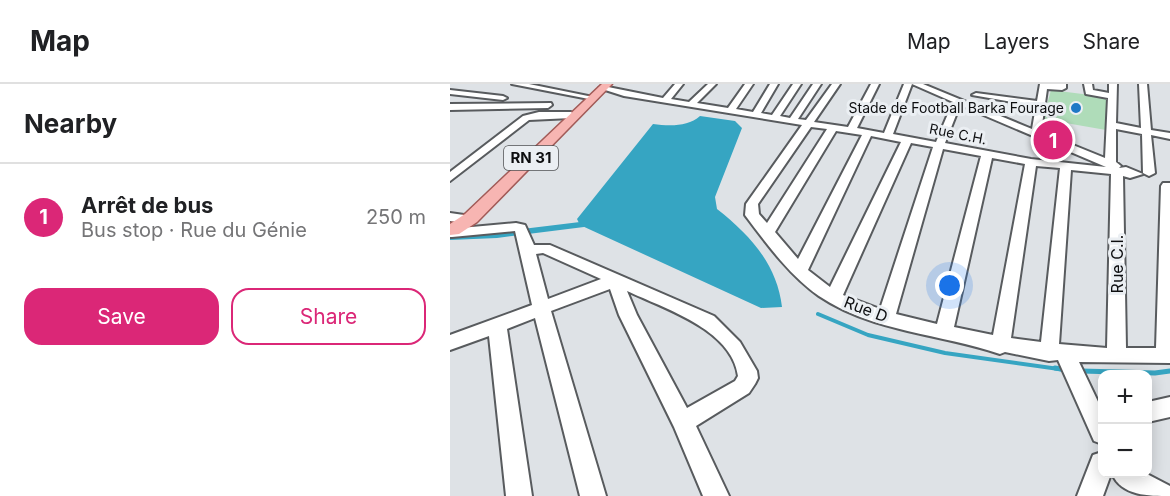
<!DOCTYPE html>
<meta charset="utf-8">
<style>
:root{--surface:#fff;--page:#f6f6f6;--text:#202124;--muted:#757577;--line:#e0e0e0;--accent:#db2777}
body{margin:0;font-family:Inter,sans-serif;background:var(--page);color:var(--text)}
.controls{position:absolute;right:18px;bottom:18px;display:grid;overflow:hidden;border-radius:12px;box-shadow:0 3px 15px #0003}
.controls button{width:54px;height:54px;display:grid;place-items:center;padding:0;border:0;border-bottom:2px solid var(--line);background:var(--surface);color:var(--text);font:30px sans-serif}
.you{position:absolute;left:500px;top:202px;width:21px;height:21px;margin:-15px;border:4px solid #fff;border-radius:50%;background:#1a73e8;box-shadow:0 0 0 9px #1a73e833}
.badge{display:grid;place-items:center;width:39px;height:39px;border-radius:50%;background:var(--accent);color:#fff;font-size:20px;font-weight:700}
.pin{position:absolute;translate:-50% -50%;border:3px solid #fff;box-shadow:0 2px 6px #0006}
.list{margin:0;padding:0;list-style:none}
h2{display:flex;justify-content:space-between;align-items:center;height:78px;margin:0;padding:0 24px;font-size:26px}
h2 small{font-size:20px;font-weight:400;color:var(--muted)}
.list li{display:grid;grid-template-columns:39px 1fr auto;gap:18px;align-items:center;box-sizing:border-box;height:108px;padding:0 24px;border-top:2px solid var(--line)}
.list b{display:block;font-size:22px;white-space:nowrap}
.list p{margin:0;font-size:20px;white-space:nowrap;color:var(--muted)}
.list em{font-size:20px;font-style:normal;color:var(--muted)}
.actions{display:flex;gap:12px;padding:18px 24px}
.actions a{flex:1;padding:14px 0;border:2px solid var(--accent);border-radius:18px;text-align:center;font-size:21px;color:var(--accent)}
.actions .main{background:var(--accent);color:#fff}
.map{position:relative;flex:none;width:720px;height:412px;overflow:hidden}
header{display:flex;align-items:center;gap:36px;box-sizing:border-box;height:84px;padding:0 30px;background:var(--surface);border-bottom:2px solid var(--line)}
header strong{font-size:28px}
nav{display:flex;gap:33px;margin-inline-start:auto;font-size:21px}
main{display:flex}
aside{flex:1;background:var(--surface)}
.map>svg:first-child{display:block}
</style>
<header>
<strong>Map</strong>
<nav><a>Map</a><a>Layers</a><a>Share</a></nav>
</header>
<main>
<aside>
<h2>Nearby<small></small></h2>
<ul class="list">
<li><span class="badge">1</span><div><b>Arrêt de bus</b><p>Bus stop · Rue du Génie</p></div><em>250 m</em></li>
</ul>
<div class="actions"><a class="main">Save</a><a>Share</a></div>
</aside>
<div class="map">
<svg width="720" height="412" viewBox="0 0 720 412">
<rect width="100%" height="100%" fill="#dee2e6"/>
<path fill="#afdcb9" d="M601,6L656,13V46L593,35Z"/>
<path fill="#36a5c2" d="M250,32L285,37L292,44L265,113L267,125C300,151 327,180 332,223L311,224L130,141L127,135L203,40C219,42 238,43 250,32Z"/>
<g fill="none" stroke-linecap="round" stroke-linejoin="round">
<path stroke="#36a5c2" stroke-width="4" d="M368,230L418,251L495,269L616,286"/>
<g stroke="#36a5c2" stroke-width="5">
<path d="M605,284L617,286"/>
<path d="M631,287L705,289L720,287"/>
</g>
<path fill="#36a5c2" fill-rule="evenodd" d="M130,138L135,141L134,143L47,154L0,156V150L47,148Z"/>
<defs>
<g id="minor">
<path d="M62,0H79L143,13L139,15Z"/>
<path d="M225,0H233L221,15L239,18L258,0H266L247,19L278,24L295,0H303L286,25L303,28L320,0H328L311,29L322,31L343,0H351L330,32L340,34L363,0H371L348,35L356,36L382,0H390L364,38L398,43L421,0H429L407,44L434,49L454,0H462L443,50L486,58L503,18L462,0H473L582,45L586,22L522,11L526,9L587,17L590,0H616V4L612,6L597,5L591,48L655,74L658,14L636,10L634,0H642L643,6L659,9V0H667L666,39L691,44L689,0H697L701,46L720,49V55L701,51L705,89L699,92L693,89L692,50L666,45V78L671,82L669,84L676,83L693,90L680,94L673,92L676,264H706L711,102L713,99H720V279L629,278L652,326V360L644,357L608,276L599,277L555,268L550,270C492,250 422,248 369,212C340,192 316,159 295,131L296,120L352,41L174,12L149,4L153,2L213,14ZM510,21L656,83L581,75L495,59ZM361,43L377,45L317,139L309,130L308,120ZM386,47L412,51L348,175L325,148ZM421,52L451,58L380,203L358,186ZM461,59L483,63L430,225L393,211ZM493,65L531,72L487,240L446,230ZM542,74L575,80L543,251L504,243ZM586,82L610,84L591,258L561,254ZM621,86L661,90L657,264L609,260Z"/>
<path d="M0,6L53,12L57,14L53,16L0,10Z"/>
<path d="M101,19L102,21L98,24L0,26V20Z"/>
<path d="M89,28H121L125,31L121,34L79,36L0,97V88L73,32Z"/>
<path d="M0,129L14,131L16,134L9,138L0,137Z"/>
<path d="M66,139L75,141L84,161H100L264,232L290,258L307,287L308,294L305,300L299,309L246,342L279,412H253L224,343L169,231L160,205L101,227L156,412H130L85,234L57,245L82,412H56L39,252L0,266V251L82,221L65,147L2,153H0V145ZM93,169L151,195L98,215L86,170ZM177,207C213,224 282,245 288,292L285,297L237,324L187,231Z"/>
<path d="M720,313V333L698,338V318Z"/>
<path d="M652,368V390H661L653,412H627L643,371Z"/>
<path d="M662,390H697L720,402V412C698,412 672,412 662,390Z"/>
</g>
<path id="major" d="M152,0H162L27,138L9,150L0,151V140L15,130Z"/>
</defs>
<use href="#minor" stroke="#585b5e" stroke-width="4"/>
<use href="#major" stroke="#a15b58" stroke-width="3"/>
<use href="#minor" fill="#fff" fill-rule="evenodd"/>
<use href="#major" fill="#f7b5b2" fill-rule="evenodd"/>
</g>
<circle fill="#1e79c6" stroke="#ebeff3" stroke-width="2" cx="626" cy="24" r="6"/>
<g text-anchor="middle" stroke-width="6" stroke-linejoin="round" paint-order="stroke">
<g font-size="14" fill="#0d0e10" stroke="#ebeff3" text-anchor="end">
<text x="614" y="29">Stade de Football Barka Fourage</text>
</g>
<g font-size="14" fill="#0d0e10" stroke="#ebeff3">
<text transform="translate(508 50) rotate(11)" y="5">Rue C.H.</text>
</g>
<rect fill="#ebeff3" stroke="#505254" stroke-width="1.5" x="54" y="62" width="54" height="24" rx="4.5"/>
<g font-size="15" font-weight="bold" fill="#0d0e10">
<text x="81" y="79">RN 31</text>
</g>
<g font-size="16" fill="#0d0e10" stroke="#ebeff3">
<text transform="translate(667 180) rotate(-90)" y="6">Rue C.I.</text>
<text transform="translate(416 225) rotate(21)" y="6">Rue D</text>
</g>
</g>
</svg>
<div class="controls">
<button>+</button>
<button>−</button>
</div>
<div class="you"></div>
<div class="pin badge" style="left:603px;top:56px">1</div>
</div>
</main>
